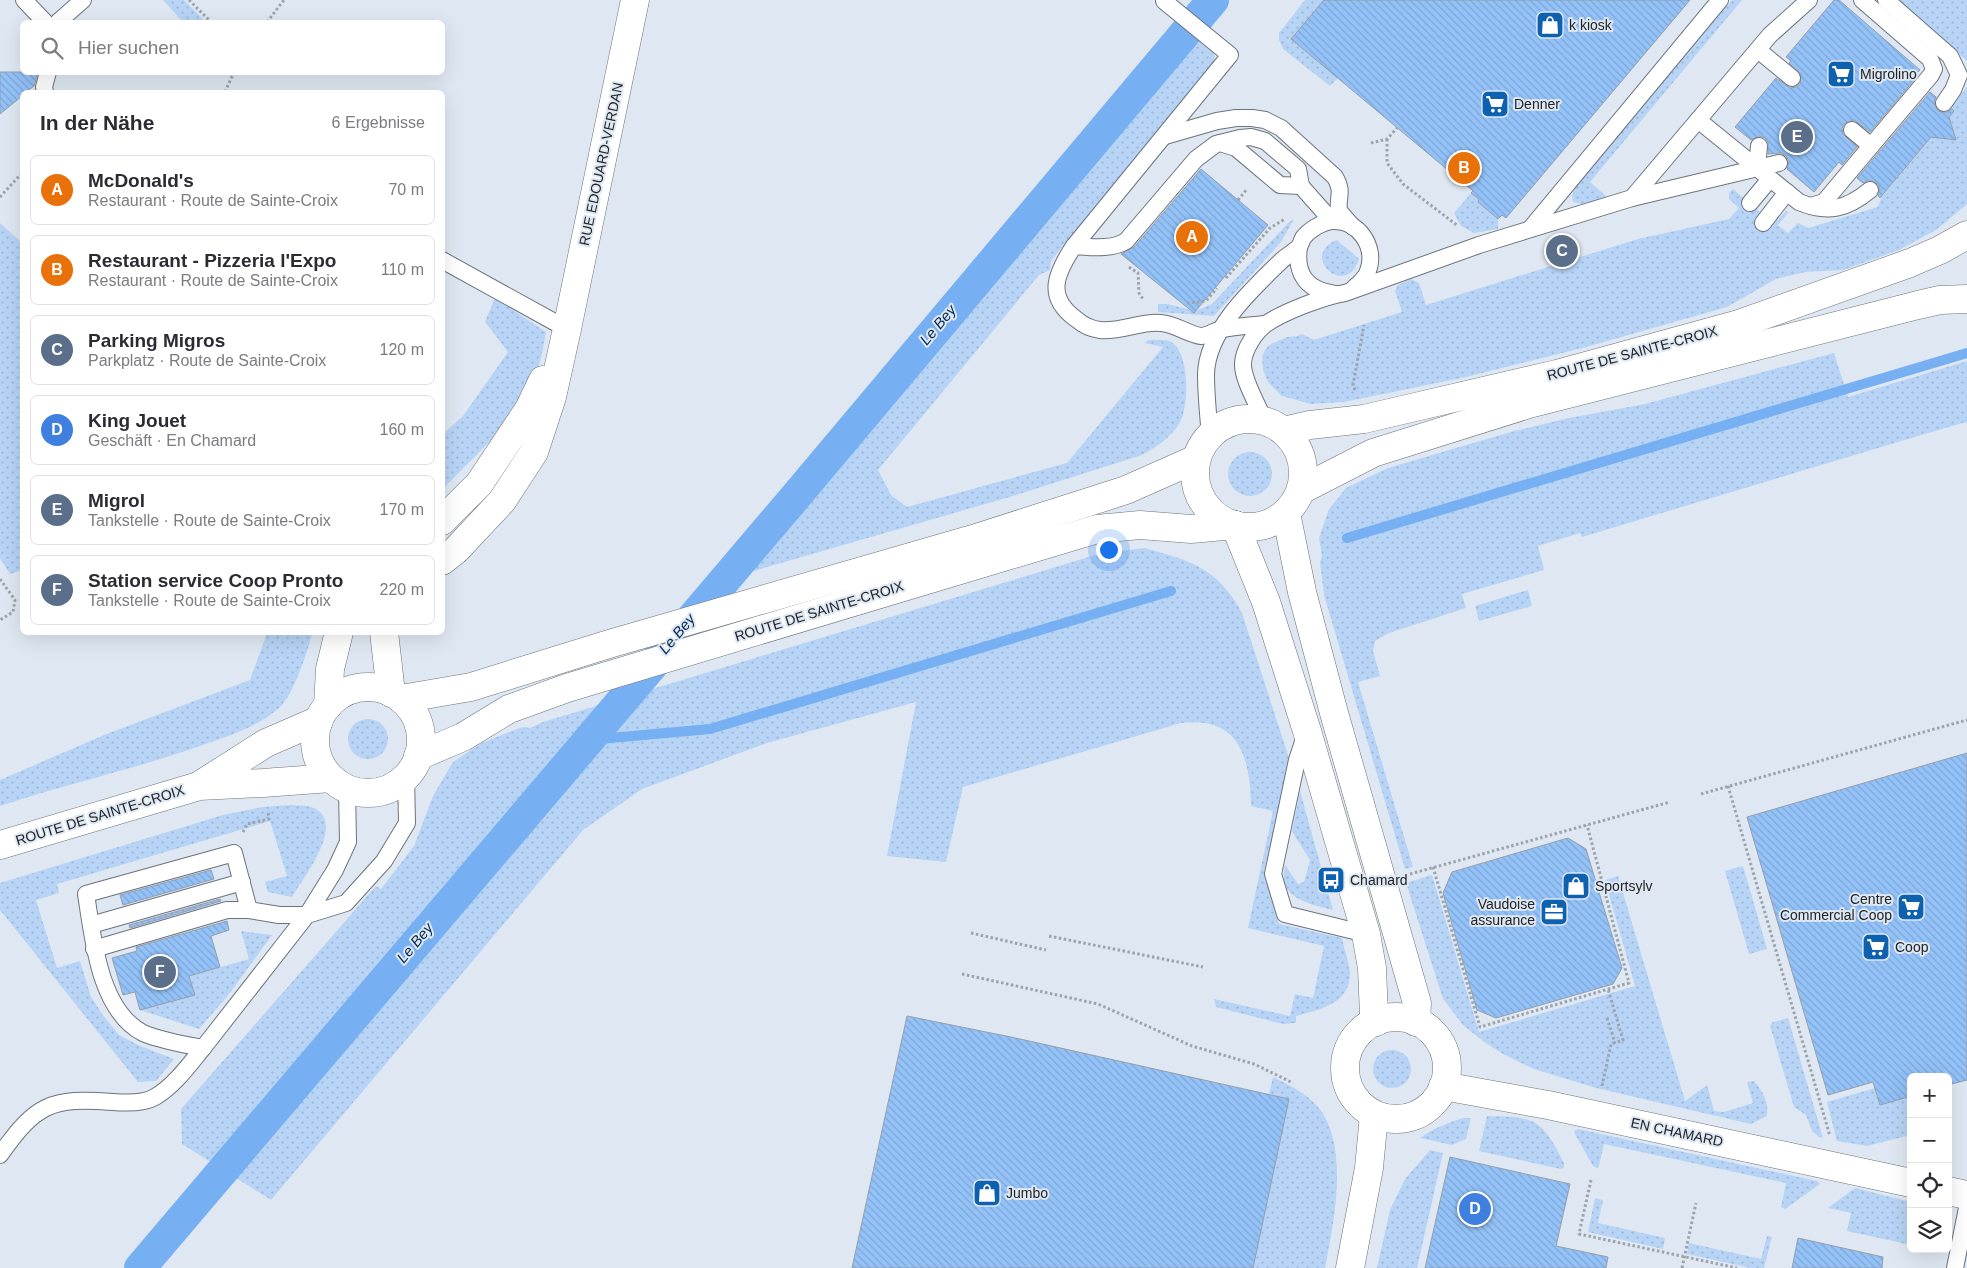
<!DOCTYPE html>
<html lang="de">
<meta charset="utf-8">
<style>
:root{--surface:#fff;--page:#f7f7f7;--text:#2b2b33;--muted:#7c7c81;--line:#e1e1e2;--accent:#2563eb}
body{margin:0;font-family:Helvetica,sans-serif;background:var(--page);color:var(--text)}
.controls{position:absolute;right:15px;bottom:15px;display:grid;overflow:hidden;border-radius:8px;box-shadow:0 5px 20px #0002}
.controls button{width:45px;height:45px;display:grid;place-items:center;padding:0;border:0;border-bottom:1px solid var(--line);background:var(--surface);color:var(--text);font:25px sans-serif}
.you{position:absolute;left:1108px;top:549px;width:18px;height:18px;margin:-12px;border:4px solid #fff;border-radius:50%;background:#1a73e8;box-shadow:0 0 0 8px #1a73e833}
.badge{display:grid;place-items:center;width:32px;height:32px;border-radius:50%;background:var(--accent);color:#fff;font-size:16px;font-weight:700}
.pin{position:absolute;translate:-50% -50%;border:2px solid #fff;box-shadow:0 1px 5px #0006}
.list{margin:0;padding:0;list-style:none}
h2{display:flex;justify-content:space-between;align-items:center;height:65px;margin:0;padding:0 20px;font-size:21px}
h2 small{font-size:16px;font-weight:400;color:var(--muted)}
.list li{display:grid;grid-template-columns:32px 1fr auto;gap:15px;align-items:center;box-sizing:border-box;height:70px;margin:0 10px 10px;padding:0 10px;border:1px solid var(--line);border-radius:8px}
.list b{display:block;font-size:19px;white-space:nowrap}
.list p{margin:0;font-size:16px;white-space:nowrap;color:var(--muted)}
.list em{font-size:16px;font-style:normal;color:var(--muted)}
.icon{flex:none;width:28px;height:28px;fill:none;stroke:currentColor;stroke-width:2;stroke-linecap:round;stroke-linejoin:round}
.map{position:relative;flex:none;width:1967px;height:1268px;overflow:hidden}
.search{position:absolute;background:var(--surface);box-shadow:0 5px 20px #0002;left:20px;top:20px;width:425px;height:55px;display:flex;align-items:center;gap:12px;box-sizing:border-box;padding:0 18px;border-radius:8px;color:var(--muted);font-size:19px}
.panel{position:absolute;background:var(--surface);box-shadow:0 5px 20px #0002;left:20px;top:90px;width:425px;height:545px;border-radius:8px}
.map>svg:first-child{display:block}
</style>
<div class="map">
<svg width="1967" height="1268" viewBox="0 0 1967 1268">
<defs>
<pattern id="grass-dots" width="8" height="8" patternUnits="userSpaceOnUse" patternTransform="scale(1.25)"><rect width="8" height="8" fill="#b7d4f6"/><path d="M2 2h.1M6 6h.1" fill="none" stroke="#9db6d3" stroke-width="1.8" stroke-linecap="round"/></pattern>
<pattern id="building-back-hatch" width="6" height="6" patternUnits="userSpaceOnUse" patternTransform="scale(1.25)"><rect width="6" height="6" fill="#93c2f8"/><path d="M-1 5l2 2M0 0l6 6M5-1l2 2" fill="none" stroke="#7ea6d5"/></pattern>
</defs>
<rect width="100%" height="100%" fill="#dfe8f2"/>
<g fill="url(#grass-dots)">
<path d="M163,0H184L206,22H183Z"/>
<path d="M1305,0H1324L1291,39L1338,78L1330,86L1283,49L1279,40V33Z"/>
<path d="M1732,0H1742L1590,182L1608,198L1582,204L1573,202L1572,196L1578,182Z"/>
<path d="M1896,0H1967V61Z"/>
<path d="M1191,35L1214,54L1215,60L1051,261L1050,270L1039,275L878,470L891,495L907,507L1067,463L1163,347L1145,343L1148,340C1155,340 1166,339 1171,342C1190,352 1189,406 1180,422C1172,437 1156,447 1142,455L1013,496L733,577Z"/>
<path d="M1967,87V204L1936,230L1899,250L1843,270L1805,272L1776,279L1727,307L1586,347L1466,377L1344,402L1311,404L1282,396L1268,382L1263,370L1262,357L1265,350L1269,345L1287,337L1298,336L1302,334L1314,340L1320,338L1402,312L1395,291L1398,285L1411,279L1419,283L1426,305L1638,239L1729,219L1739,208L1729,199V193L1733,189L1760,212L1756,218L1768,230L1787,210L1788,213L1778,225L1788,233L1798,223L1808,228L1878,207L1881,198L1933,135L1939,138L1948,137C1952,130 1955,124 1947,119L1954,111L1950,108Z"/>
<path d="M1471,193L1479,199L1478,202L1498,219V229L1474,233L1461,226L1454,213Z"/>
<path d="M1294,219L1281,242L1214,316L1158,312V304H1167L1196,311L1212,304L1290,221Z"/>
<path d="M0,223L22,243V570L10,574L0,558Z"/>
<path d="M1337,240L1359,259C1346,300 1298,255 1337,240Z"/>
<path d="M495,298L546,332C544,343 542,355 539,366C521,417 479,451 443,489V434L463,416L508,352L485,322Z"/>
<path d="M1834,353L1848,397L1967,361V424L1966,422L1918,436L1582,537L1580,533L1538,546L1544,570L1462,594L1466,608L1389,633L1375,641L1373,651L1380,676L1358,682L1413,867L1405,869L1324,595L1320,562L1322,556L1319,538L1329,509L1346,488L1388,468L1514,431L1569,418L1645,404Z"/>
<circle cx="1250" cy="474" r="22"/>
<path d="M1145,548C1191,561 1218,568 1242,613L1289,758L1264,873L1279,924L1342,938C1344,949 1349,962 1350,973C1350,1004 1321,1009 1296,1016V1023L1283,1024L1216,1007L1214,999L1290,1016L1295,994L1313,998L1324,946L1248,928L1273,811L1251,806C1250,758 1240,716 1181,723L963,787L946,862L887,856L916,702L767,743L642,789L583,830L271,1200L182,1144L181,1109L376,886L381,889L414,846L433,796L453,762L482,743L512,731L523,727L530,728L543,722L1102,553Z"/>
<path d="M1528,590L1532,606L1479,621L1475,606Z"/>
<path d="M267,633H312C308,651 293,696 279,708C256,728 228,736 200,746C135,769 66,784 0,806V780L104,735L250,680Z"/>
<circle cx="368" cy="739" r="20"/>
<path d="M1300,791L1333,910C1317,906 1288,901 1284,881C1283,876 1284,871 1285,865L1298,884L1304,882L1310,860L1292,831Z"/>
<path d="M292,805C298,806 306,805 311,807C349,820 304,877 292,897L268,892L265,882L287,876L270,821L57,884L59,893L36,900L57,968L80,961L91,997L103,1015L119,1035L138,1045L174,1059L156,1081L138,1082L0,910V883L223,815L262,807Z"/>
<path d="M1743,866L1767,949L1749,954L1725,871Z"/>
<path d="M1432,875L1479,1032L1635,986L1605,880L1618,876L1685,1101L1707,1085L1714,1111L1724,1112L1753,1103L1747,1082L1754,1081C1763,1092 1769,1101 1767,1116L1751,1124L1596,1088L1534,1069L1503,1054L1483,1041L1463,1025L1443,999L1406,883Z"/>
<path d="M241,931L272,935L230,993L199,1029L140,1010L195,995L189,976L249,959Z"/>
<path d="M1788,1018L1823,1138L1819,1137L1812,1131L1806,1115L1794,1107L1770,1026L1773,1022Z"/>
<circle cx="1392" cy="1069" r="19"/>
<path d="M1273,1077C1289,1085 1306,1093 1318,1107C1350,1146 1334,1222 1325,1268H1253L1289,1099L1269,1094Z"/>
<path d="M1875,1088L1911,1096V1135L1867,1146L1837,1141L1827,1102Z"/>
<path d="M1487,1116C1537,1117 1541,1119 1564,1163V1167L1561,1169L1479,1151Z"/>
<path d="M1463,1118H1471L1466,1139L1452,1145L1420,1138C1434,1128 1447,1123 1463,1118Z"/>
<path d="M1578,1129L1817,1181L1820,1184L1785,1209L1781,1207L1786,1183L1604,1144L1599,1166L1597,1168L1593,1166L1575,1134L1574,1131Z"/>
<path d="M1430,1150L1443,1153L1417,1268H1377L1390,1210L1405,1179Z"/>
<path d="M1855,1188L1911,1202V1245L1847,1231L1851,1213L1828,1208Z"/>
<path d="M1595,1198L1603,1200L1598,1223L1665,1238L1663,1249L1588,1232Z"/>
<path d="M1767,1236L1772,1237L1764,1268H1750L1687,1254L1689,1243L1761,1259Z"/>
</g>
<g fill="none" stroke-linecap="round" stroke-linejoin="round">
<g stroke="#76b0f3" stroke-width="10">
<path d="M1347,538L1967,353"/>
<path d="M588,740L710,729L1171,591"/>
</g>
<path stroke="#76b0f3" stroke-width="32" d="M140,1268L791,502L1213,0"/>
</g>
<g fill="url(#building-back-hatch)" stroke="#969ea8">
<path d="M1324,0H1690L1506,218L1502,215L1498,219L1478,202L1479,199L1471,193L1473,191L1291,39Z"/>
<path d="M1834,0H1839L1920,70L1912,78L1914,80L1870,132L1854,120L1845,123L1842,128L1843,134L1857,147L1842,165L1839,162L1814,192L1787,169L1789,161L1786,156L1781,153L1768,154V142L1765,138L1759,136L1751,140L1735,127L1776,78L1790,88L1796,87L1800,84L1801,74L1789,63L1791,61L1786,57Z"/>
<path d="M0,72H38L34,86L26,92H22V96L0,114Z"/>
<path d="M1930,92L1936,97L1934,103L1938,111L1944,113L1952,109L1954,111L1949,117L1956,140L1931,137L1880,198L1878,196L1880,189L1878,184L1869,180L1863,183L1857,178Z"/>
<path d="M1201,169L1268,225L1194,313L1121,254L1134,247Z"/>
<path d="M1967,753V1080L1948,1085V1077H1911V1096L1880,1105L1873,1082L1828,1095L1747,817Z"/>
<path d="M1568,838L1586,849L1622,968L1613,984L1496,1018L1477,1010L1443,893L1452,872Z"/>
<path d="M211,870L214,879L123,905L120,895Z"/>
<path d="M220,899L221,901L130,928L129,925Z"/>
<path d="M227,921L229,930L211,936L220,967L189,976L195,995L140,1010L135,992L123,995L112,958L137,951L136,947Z"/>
<path d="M907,1016L1011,1037L1289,1099L1253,1268H852Z"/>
<path d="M1450,1157L1570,1184L1556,1246L1608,1257L1606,1268H1425Z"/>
<path d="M1798,1238L1883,1257L1882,1268H1792Z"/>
</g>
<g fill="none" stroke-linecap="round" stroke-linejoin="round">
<defs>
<g id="lane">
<path d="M24,0L45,22"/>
<path d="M1886,0L1950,56L1959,75L1953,90L1944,103"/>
<path d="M1164,1L1230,55L1074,246C1056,273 1045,297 1076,319C1083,325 1091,329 1100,330C1121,332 1141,321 1161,323C1175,324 1190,335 1201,336C1207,336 1214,331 1219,330C1234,326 1250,326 1265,324"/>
<path d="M58,22L83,0"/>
<path d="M1758,50L1792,78"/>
<path d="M45,92L44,87L48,72"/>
<path d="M1698,120L1799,202C1828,214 1847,209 1870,190"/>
<path d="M1852,130L1871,146L1931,75L1934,69L1930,59L1862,0"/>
<path d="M1165,136L1217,121L1236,118H1252L1265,120L1281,128L1335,177C1344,193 1337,196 1339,211L1353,227"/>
<path d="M1220,143L1236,148L1280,185L1301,186"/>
<path d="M1757,168L1759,146"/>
<path d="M1632,198L1779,163"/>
<path d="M1750,203L1770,179"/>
<path d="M1811,206L1824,202L1871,146"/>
<path d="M1763,223L1787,192"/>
<path d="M1530,229L1720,0"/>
<path d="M1074,246C1090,247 1112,250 1126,241L1196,159L1216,144L1240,138L1251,137L1265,141L1298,169L1301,186L1332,221"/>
<path d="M1299,247C1295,275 1307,290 1335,294"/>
<path d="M442,260L567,329"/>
<path d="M1264,420C1258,405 1242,379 1243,363C1244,349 1255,332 1266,324C1283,312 1325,296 1345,293L1479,245L1632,198L1770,35L1809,0"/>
<path d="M1210,435C1208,415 1206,394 1206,374C1207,331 1251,290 1280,262C1285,257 1292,253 1298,248C1301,245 1301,242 1303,238C1309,230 1322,222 1332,221C1358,219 1377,247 1368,271C1366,278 1360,283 1354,288"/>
<path d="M1306,733L1297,760L1273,874L1285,914L1366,934"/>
<path d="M347,789L348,842L335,870L307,915H279L249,910L234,853L86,894C93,938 99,1010 143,1033C159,1040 186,1045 203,1048L307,915L346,903L384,861L407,823L406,777"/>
<path d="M91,925L242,882"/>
<path d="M94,949L227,910H249"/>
<path d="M0,1155C36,1104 51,1097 113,1102C125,1103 143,1104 155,1097C174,1086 189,1065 203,1048"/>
<path d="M1955,1268L1967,1208"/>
</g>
<g id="street">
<path d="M1286,513L1302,592L1334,713L1417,1003L1416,1022"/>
<path d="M442,521L479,484L529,409L543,380"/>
<path d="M1235,525L1266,602L1307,731L1366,934L1372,968L1374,1015L1376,1022"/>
<path d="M442,561L456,550L502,501L534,452L552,397L567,329L635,0"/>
<path d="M384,632L391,693"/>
<path d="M328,706L330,669L339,632"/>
<circle cx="1396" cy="1068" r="51"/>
<path d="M1443,1086L1548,1105L1911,1183"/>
<path d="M1948,1191L1967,1195"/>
<path d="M1350,1268L1369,1168L1374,1115"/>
</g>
<g id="secondary">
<circle cx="1249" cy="473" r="54"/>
<path d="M1284,431L1310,425L1364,419L1557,374L1739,324L1910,263L1940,250L1967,235"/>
<path d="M1301,490L1373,453L1529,404L1918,305L1940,300L1967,299"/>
<circle cx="368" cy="740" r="53"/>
<path d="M401,699L471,687L609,644L973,539L1126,490L1196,459"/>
<path d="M418,756L463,737L509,709L567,688L1097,529L1140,525L1191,529L1235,525"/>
<path d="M200,785L266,743L319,720"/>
<path d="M0,845L199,786L263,783L331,778"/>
</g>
</defs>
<use href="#lane" stroke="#6c737d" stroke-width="18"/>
<use href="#street" stroke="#6c737d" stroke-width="29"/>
<use href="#secondary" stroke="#6c737d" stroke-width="29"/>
<g stroke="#9ca3ab" stroke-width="3" stroke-dasharray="2.5 2.5" stroke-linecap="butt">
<path d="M189,0L211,22"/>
<path d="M267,22L284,0"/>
<path d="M225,92L234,72"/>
<path d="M1387,139V163L1403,184L1458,226"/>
<path d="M1371,143L1387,139L1397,128"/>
<path d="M0,197L22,173"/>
<path d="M1238,200L1247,189"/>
<path d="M1129,267L1138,273L1139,293L1143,299"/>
<path d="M1226,278L1270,228L1285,219"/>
<path d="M1187,303L1206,301L1217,288"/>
<path d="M1355,390L1353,385L1364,325"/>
<path d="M0,579L15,600L13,612L0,620"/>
<path d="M1728,786L1830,1136"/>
<path d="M1701,794L1967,720"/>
<path d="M243,832L247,824L269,819L268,812"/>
<path d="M1433,867L1480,1027L1629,983L1587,825"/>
<path d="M1410,874L1670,802"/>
<path d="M971,933L1046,950"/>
<path d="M1049,936L1203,967"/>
<path d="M962,974L1098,1004L1192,1046L1254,1064L1293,1083"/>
<path d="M1607,1018L1615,1043"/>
<path d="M1602,1086L1611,1044L1623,1040L1608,989"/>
<path d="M1591,1180L1579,1234L1737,1268"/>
<path d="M1682,1268L1696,1203"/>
</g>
<use href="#lane" stroke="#fff" stroke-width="16"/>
<use href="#street" stroke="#fff" stroke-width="28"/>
<use href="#secondary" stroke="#fff" stroke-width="28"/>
</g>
<defs>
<symbol id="shop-square" viewBox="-11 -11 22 22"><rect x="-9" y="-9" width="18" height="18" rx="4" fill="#0d61af" stroke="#dfe8f2"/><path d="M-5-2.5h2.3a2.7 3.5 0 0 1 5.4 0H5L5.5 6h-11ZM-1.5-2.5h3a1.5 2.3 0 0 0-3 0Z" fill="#fff"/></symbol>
<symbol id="supermarket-square" viewBox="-11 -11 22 22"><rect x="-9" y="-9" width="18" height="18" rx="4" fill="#0d61af" stroke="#dfe8f2"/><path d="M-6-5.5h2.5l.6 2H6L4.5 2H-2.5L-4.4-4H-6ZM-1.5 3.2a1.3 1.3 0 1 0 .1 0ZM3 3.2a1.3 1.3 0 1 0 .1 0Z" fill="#fff"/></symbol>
<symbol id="bus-square" viewBox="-11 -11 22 22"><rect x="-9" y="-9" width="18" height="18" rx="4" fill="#0d61af" stroke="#dfe8f2"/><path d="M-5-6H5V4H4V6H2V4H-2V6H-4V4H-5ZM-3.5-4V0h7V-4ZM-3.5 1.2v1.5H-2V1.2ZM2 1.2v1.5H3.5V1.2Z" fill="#fff"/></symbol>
<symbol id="office-square" viewBox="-11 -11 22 22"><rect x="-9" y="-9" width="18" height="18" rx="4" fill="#0d61af" stroke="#dfe8f2"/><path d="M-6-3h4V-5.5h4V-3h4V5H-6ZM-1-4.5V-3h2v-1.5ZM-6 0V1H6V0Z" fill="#fff"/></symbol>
</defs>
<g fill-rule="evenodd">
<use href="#shop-square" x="1534" y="9" width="32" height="32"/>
<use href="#supermarket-square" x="1825" y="58" width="32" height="32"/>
<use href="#supermarket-square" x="1479" y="88" width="32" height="32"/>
<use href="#bus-square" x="1315" y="864" width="32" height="32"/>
<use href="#shop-square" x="1560" y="870" width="32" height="32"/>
<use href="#supermarket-square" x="1895" y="891" width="32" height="32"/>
<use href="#office-square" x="1538" y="896" width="32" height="32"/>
<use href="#supermarket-square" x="1860" y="931" width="32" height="32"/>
<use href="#shop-square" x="971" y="1177" width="32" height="32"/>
</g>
<g text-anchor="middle" stroke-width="4" stroke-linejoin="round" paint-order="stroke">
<g font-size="14" fill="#202327" stroke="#dfe8f2" text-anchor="start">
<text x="1569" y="30">k kiosk</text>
<text x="1860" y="79">Migrolino</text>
<text x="1514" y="109">Denner</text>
<text x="1350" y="885">Chamard</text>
<text x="1595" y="891">Sportsylv</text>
<text x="1892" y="904" text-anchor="end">Centre<tspan x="1892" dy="16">Commercial Coop</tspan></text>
<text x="1535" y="909" text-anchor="end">Vaudoise<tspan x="1535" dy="16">assurance</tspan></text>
<text x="1895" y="952">Coop</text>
<text x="1006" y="1198">Jumbo</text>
</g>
<g font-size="14" fill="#202327" stroke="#dfe8f2">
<text transform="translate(601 164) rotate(-78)" y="5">RUE EDOUARD-VERDAN</text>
<text transform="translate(1632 353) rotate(-15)" y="5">ROUTE DE SAINTE-CROIX</text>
<text transform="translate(819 611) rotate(-17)" y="5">ROUTE DE SAINTE-CROIX</text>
<text transform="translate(100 815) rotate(-17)" y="5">ROUTE DE SAINTE-CROIX</text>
<text transform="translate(1677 1132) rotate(12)" y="5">EN CHAMARD</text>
</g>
<g font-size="15" font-style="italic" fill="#002953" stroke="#dfe8f2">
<text transform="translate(938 325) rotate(-50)" y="5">Le Bey</text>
<text transform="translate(677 634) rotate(-50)" y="5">Le Bey</text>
<text transform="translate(415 943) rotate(-50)" y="5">Le Bey</text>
</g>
</g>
</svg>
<div class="controls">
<button>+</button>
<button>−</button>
<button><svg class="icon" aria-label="locate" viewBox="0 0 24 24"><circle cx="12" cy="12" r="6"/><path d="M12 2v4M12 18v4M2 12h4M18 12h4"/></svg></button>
<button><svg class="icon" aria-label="layers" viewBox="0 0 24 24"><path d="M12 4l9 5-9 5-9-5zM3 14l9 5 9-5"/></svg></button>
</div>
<div class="you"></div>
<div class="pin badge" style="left:1192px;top:237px;background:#e8710a">A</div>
<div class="pin badge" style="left:1464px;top:168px;background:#e8710a">B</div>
<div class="pin badge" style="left:1562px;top:251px;background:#5c6f8a">C</div>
<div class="pin badge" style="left:1475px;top:1209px;background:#3f7fe0">D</div>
<div class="pin badge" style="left:1797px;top:137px;background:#5c6f8a">E</div>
<div class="pin badge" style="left:160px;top:972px;background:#5c6f8a">F</div>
<div class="search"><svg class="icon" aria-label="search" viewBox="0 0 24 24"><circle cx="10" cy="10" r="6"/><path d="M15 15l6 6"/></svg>Hier suchen</div>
<section class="panel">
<h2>In der Nähe<small>6 Ergebnisse</small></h2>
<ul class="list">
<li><span class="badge" style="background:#e8710a">A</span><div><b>McDonald's</b><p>Restaurant · Route de Sainte-Croix</p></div><em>70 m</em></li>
<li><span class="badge" style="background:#e8710a">B</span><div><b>Restaurant - Pizzeria l'Expo</b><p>Restaurant · Route de Sainte-Croix</p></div><em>110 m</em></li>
<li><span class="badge" style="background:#5c6f8a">C</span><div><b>Parking Migros</b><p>Parkplatz · Route de Sainte-Croix</p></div><em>120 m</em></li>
<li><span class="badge" style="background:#3f7fe0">D</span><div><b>King Jouet</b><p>Geschäft · En Chamard</p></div><em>160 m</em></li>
<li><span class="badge" style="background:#5c6f8a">E</span><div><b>Migrol</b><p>Tankstelle · Route de Sainte-Croix</p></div><em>170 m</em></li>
<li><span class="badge" style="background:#5c6f8a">F</span><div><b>Station service Coop Pronto</b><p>Tankstelle · Route de Sainte-Croix</p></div><em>220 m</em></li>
</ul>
</section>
</div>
